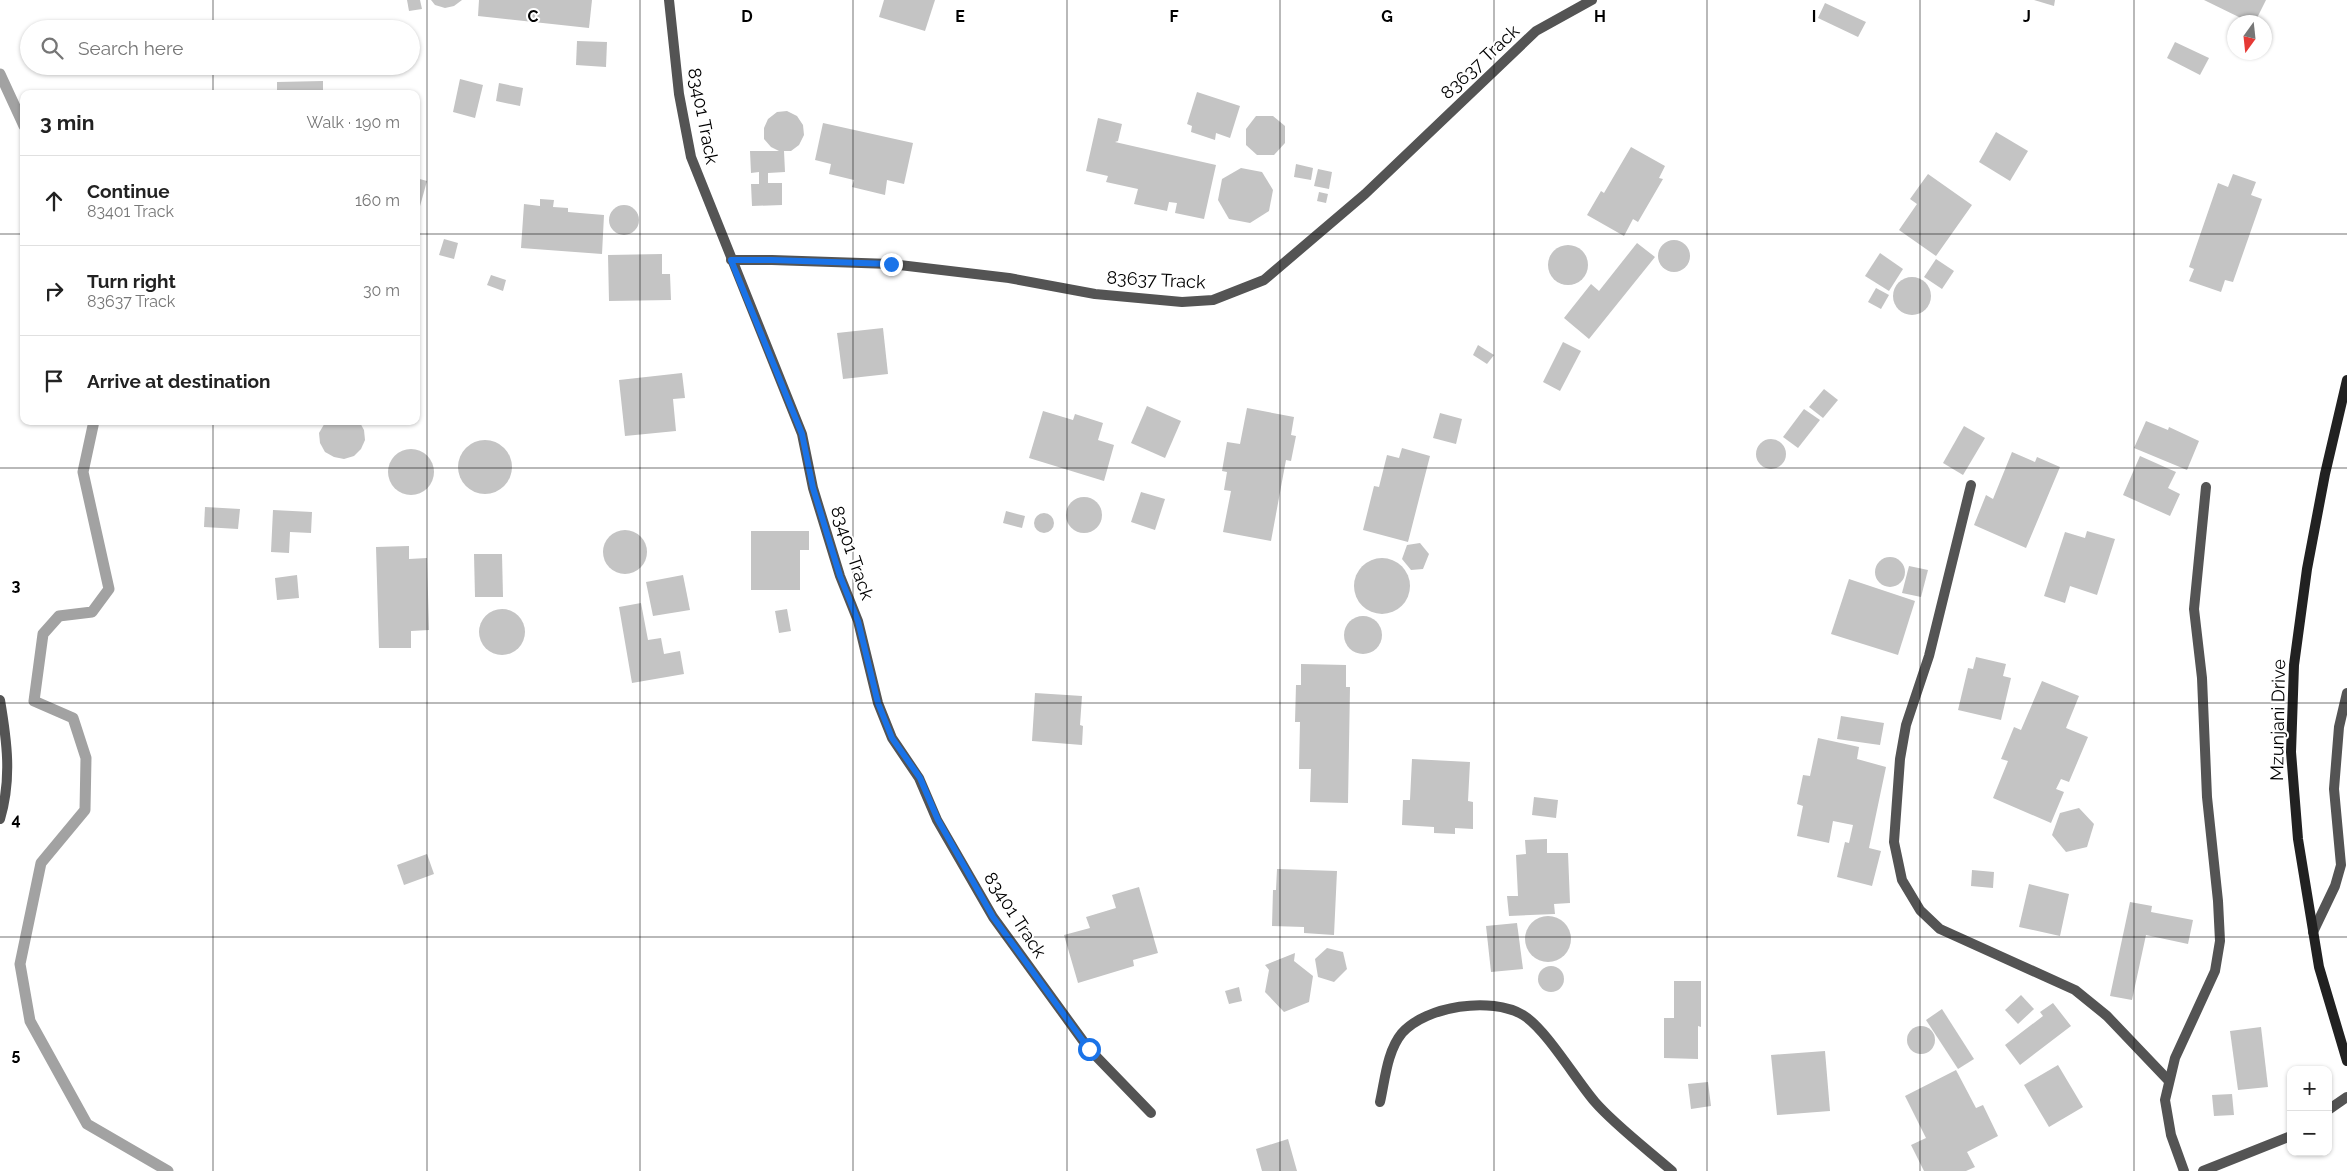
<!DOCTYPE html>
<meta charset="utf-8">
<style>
:root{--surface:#fff;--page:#f2f2f2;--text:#222;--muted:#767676;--line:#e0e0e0}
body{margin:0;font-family:Raleway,sans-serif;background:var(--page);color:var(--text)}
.controls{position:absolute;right:15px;bottom:15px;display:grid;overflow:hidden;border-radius:10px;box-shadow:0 1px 4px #0004}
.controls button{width:45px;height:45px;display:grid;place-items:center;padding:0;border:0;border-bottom:1px solid var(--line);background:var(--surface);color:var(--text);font:25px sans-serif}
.compass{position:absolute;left:2227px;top:15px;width:45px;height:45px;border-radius:50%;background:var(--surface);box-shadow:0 1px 4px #0004;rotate:195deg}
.stop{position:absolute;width:15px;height:15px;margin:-11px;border:4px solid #1a73e8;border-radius:50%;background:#fff}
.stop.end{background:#1a73e8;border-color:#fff;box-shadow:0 1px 5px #0008}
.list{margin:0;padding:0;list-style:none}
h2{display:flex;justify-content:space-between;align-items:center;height:65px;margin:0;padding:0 20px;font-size:21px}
h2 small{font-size:16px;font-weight:400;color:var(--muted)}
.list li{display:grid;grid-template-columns:32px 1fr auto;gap:15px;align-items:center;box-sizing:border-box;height:90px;padding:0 20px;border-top:1px solid var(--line)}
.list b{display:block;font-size:19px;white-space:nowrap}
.list p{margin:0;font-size:16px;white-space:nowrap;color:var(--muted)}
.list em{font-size:16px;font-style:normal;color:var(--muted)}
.icon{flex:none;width:28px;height:28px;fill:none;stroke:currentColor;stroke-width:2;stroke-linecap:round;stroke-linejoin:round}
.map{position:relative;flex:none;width:2347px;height:1171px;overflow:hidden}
.search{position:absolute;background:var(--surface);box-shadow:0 1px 4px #0004;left:20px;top:20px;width:400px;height:55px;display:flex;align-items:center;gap:12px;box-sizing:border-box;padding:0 18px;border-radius:28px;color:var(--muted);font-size:19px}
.panel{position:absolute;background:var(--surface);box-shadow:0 1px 4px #0004;left:20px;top:90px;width:400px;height:335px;border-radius:10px}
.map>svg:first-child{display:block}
</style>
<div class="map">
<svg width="2347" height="1171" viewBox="0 0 2347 1171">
<rect width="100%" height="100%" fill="#fff"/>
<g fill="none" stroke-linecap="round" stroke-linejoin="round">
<g stroke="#a2a2a2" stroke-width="11">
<path d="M0,74L24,126"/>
<path d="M94,421L83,472L109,589L92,612L59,616L43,634L34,701L73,718L86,758L85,810L41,863L20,964L30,1021L87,1124L168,1171"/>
</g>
</g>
<g fill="#c4c4c4">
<path d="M407,0H420L422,9L409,11Z"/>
<path d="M431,0H462L454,6L445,8L435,5Z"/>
<path d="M479,0H592L589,28L478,16Z"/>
<path d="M884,0H935L925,31L879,17Z"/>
<path d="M2034,0H2055L2054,6Z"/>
<path d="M2204,0H2266L2255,22H2249Z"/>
<path d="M1825,3L1866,22L1858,37L1818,18Z"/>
<path d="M577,41L607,42L606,67L576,65Z"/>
<path d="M2175,42L2209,58L2200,75L2167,58Z"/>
<path d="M460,79L483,85L475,118L453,112Z"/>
<path d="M323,81V94H277V82Z"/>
<path d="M499,83L523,88L520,106L496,101Z"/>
<path d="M1197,92L1240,106L1230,138L1216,133L1215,140L1191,132L1192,126L1187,124Z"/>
<path d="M787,111L797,116L803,125L804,135L799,145L791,151H784L785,172L768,173V183H782V205L752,206L751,184H759V172L751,173L750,151H779L771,147L764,139V128L768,119L777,112Z"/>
<path d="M1256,116H1273L1285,126V143L1274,155H1257L1246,145V129Z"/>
<path d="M1098,118L1122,124L1118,141L1115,142L1216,165L1204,219L1175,213L1177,203L1169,202L1167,211L1134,204L1138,189L1106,182L1108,176L1086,171Z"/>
<path d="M823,123L913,143L904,184L887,180L885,195L852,187L854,180L829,174L831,164L815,160Z"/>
<path d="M1996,132L2028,151L2010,181L1979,162Z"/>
<path d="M1631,147L1665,166L1659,178L1663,179L1638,222L1633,219L1624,236L1587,215L1601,191L1604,193Z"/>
<path d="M1296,164L1313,168L1311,180L1294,177Z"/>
<path d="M1241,168L1262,172L1273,190L1269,211L1250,223L1229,219L1218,200L1222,179Z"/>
<path d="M1318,169L1332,172L1329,189L1314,186Z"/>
<path d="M1928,174L1972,205L1936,256L1899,230L1917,204L1910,199Z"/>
<path d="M2233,174L2256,182L2251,195L2262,199L2233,282L2225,280L2221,292L2189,281L2194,269L2189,267L2218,183L2228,187Z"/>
<path d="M416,178L427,181L417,217L416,216Z"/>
<path d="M1319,192L1328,194L1326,203L1317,201Z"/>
<path d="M540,199L554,200L553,207L568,208V212L604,215L602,254L521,248L524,204L540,206Z"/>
<circle cx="624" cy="220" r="15"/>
<path d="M444,239L458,243L454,259L439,255Z"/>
<circle cx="1674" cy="256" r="16"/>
<path d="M1637,243L1655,257L1589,339L1564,318L1591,284L1599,291Z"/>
<circle cx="1568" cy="265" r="20"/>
<path d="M1880,253L1903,269L1889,291L1865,276Z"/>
<path d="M662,254V274H670L671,300L609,301L608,255Z"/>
<path d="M1936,259L1954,271L1942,289L1924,277Z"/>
<path d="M491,275L506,280L503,291L487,285Z"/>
<circle cx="1912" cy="296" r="19"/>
<path d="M1876,288L1889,295L1881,309L1868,302Z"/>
<path d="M883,328L888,374L843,379L837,333Z"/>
<path d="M1563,342L1581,351L1560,391L1543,382Z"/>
<path d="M1478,345L1494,355L1487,364L1473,355Z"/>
<path d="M682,373L685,398L673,399L676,431L625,436L619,380Z"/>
<path d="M1824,389L1838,400L1823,418L1809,407Z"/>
<path d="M1147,406L1181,421L1165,458L1131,443Z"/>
<path d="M1247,408L1294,417L1291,435L1296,436L1291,461L1286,460L1271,541L1223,532L1231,491L1224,490L1227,472L1222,471L1227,442L1240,444Z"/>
<path d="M1804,409L1820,420L1798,448L1783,437Z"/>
<path d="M1043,411L1073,420L1075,414L1103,423L1098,440L1114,445L1104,481L1029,458Z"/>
<path d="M1440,413L1462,419L1456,444L1433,438Z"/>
<path d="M326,421H359L364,430L365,440L361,449L354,456L344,459L334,457L325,452L320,443L319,433Z"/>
<path d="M2146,421L2168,430L2169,427L2199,441L2187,470L2134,448Z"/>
<path d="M1964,426L1985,438L1963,475L1943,463Z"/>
<circle cx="1771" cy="454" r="15"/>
<circle cx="485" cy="467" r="27"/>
<path d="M1402,448L1430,456L1408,542L1363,530L1374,486L1379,487L1387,455L1399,458Z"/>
<circle cx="411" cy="472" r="23"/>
<path d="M2012,452L2035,462L2037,457L2060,467L2026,548L1974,525L1986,495L1993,499Z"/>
<path d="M2140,456L2176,472L2168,488L2180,494L2170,516L2123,495Z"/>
<path d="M1141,492L1165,499L1155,530L1131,522Z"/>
<circle cx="1084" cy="515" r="18"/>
<path d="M205,507L240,509L238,529L204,527Z"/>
<path d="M273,510L312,512L311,533L290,532L289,553L271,552Z"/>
<path d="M1006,511L1025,516L1022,528L1003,523Z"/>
<circle cx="1044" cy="523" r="10"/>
<circle cx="625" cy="552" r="22"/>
<path d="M751,531H809V550H800V590H751Z"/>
<path d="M2087,531L2115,539L2097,595L2070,586L2065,603L2044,596L2065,532L2085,538Z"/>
<path d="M1420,543L1429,554L1423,569L1411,570L1402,559L1407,545Z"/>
<path d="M409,546V559L427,558L429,630L411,631V648H379L376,547Z"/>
<path d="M474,554H502L503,597H475Z"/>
<circle cx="1890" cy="572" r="15"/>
<circle cx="1382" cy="586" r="28"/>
<path d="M1909,566L1928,570L1921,597L1902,593Z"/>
<path d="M297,575L299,598L277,600L275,578Z"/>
<path d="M683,575L690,610L653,616L646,582Z"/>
<path d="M1849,579L1915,601L1898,655L1831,634Z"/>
<path d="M641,603L648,640L661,638L664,654L680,651L684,674L632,683L619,607Z"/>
<path d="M787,609L791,631L779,633L775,611Z"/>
<circle cx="502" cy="632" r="23"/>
<circle cx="1363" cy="635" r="19"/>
<path d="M1976,657L2006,664L2003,676L2011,678L2001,720L1958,710L1968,668L1973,669Z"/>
<path d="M1301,664L1346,665V687H1350L1348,803L1310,802L1311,769H1299L1300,722H1295L1296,685H1301Z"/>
<path d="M2042,681L2079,696L2066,728L2088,737L2069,782L2061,779L2056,789L2064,792L2051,823L1993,798L2008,761L2001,759L2014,727L2021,730Z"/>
<path d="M1035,693L1082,696L1080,725L1083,726L1082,745L1032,741Z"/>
<path d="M1841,716L1884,723L1880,745L1837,739Z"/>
<path d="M1818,738L1859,747L1857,759L1886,767L1869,848L1881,851L1872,886L1837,877L1845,842L1849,843L1853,825L1833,821L1829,843L1797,836L1803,806L1797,804L1803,775L1810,776Z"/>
<path d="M1412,759L1470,762L1468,801L1473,802V829L1455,828V834L1434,833V827L1402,825L1403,800H1410Z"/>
<path d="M1534,797L1558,800L1556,818L1532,815Z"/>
<path d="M2079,808L2094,824L2087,847L2066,852L2052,835L2060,813Z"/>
<path d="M1547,839V853H1568L1570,903L1554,904L1555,914L1509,916L1507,896H1518L1516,855L1526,854L1525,840Z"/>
<path d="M427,854L434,874L404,885L397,865Z"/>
<path d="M1277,869L1337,871L1334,935L1304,933V927L1272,926L1273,890H1276Z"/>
<path d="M1972,870L1994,872L1993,888L1971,886Z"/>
<path d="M2029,884L2069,894L2060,936L2019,927Z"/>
<path d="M1139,887L1158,953L1133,960L1134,966L1078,983L1064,935L1090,928L1086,917L1116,908L1112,895Z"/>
<path d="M2130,902L2152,906L2151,912L2193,920L2188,944L2146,935L2132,1000L2110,996Z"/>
<circle cx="1548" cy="939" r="23"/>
<path d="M1517,923L1523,969L1491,972L1486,926Z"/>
<path d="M1327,948L1343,952L1347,969L1334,982L1318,977L1315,959Z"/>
<path d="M1295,953L1294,961L1313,976L1309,1002L1284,1012L1265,992L1269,970L1265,965Z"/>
<circle cx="1551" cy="979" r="13"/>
<path d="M1674,981H1701V1027L1698,1026V1059L1664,1058V1018H1674Z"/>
<path d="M1239,987L1242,1001L1229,1004L1225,991Z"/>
<path d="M2021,995L2034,1009L2018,1024L2005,1010Z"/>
<path d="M2053,1003L2071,1026L2020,1065L2005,1045L2043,1016L2040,1012Z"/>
<path d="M1942,1009L1974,1059L1958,1069L1926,1020Z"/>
<circle cx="1921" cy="1040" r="14"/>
<path d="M2261,1027L2268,1087L2238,1090L2230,1031Z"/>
<path d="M1825,1051L1830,1111L1777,1115L1771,1055Z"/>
<path d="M2058,1065L2083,1107L2049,1127L2024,1085Z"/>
<path d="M1956,1070L1976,1108L1983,1105L1998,1136L1967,1152L1975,1167L1966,1171H1924L1911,1145L1926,1138L1905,1096Z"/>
<path d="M1708,1082L1711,1106L1691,1109L1688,1084Z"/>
<path d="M2232,1094L2234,1115L2214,1116L2212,1095Z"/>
<path d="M1288,1139L1297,1171H1262L1256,1149Z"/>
</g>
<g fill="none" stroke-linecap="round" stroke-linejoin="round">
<g stroke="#545454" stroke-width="10">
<path d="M669,0L679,94L691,157L802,434L813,488L840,576L858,621L878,703L892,738L919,778L937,820L993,917L1089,1049L1151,1113"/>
<path d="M731,260H772L891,264L1009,278L1095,294L1182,302L1213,300L1264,280L1365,194L1536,31L1592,0"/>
<path d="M1971,485L1929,656L1906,725L1900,759L1894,842L1902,880L1920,910L1940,929L2075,990L2107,1016L2169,1081"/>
<path d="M0,700C7,741 12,779 0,819"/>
<path d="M2313,932L2335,886L2341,865L2334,789L2339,727L2347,693"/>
<path d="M1380,1102C1385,1080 1387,1051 1402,1033C1426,1006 1491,996 1523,1015C1546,1029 1576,1080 1595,1102C1615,1125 1648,1150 1672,1171"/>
<path d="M2328,1110L2347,1097"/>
<path d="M2184,1171L2171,1135L2165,1100L2175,1058L2215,971L2220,941L2218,901L2207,797L2202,678L2194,609L2206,487"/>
<path d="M2203,1171L2291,1136"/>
</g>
<path stroke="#212121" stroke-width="10" d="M2347,380L2325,474L2307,569L2294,665L2291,752L2298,839L2319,967L2347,1061"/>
</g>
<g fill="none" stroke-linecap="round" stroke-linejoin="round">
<path stroke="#1a73e8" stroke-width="6" d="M891,264L772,260H731L802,434L813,488L840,576L858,621L878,703L892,738L920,778L938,820L993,917L1089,1049"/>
</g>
<path fill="none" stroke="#000" stroke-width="1" stroke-opacity="0.55" d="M213,0V29M427,0V1171M640,0V1171M853,0V1171M1067,0V1171M1280,0V1171M1494,0V1171M1707,0V1171M1920,0V1171M2134,0V1171M213,66V94M0,234H24M416,234H2347M213,421V1171M0,468H2347M0,703H2347M0,937H2347"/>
<g text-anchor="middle" stroke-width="4" stroke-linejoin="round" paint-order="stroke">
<g font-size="18" fill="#000" stroke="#fff">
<text transform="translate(1480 62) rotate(-43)" y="6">83637 Track</text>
<text transform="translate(703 116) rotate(79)" y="6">83401 Track</text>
<text transform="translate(1156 280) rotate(3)" y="6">83637 Track</text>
<text transform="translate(852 553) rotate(71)" y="6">83401 Track</text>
<text transform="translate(2278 720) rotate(-89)" y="6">Mzunjani Drive</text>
<text transform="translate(1015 915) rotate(57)" y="6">83401 Track</text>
</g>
</g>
<g font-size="16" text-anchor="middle" font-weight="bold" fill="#000" stroke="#fff" stroke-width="4" stroke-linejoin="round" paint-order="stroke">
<text x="533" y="22">C</text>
<text x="747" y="22">D</text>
<text x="960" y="22">E</text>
<text x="1174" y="22">F</text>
<text x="1387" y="22">G</text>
<text x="1600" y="22">H</text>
<text x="1814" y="22">I</text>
<text x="2027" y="22">J</text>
<text x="16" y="591">3</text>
<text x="16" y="825">4</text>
<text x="16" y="1060">5</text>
</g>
</svg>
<div class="controls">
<button>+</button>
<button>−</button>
</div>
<svg class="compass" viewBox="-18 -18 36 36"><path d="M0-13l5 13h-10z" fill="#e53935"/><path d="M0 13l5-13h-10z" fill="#767676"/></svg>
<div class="stop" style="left:1089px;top:1049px"></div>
<div class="stop end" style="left:891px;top:264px"></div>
<div class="search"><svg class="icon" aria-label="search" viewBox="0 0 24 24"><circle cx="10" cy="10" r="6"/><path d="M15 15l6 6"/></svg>Search here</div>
<section class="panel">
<h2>3 min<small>Walk · 190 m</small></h2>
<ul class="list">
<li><svg class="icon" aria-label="ahead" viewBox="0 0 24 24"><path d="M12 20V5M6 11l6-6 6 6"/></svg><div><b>Continue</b><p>83401 Track</p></div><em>160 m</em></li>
<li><svg class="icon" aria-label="right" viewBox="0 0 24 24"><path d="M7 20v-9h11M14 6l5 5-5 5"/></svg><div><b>Turn right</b><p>83637 Track</p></div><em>30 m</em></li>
<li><svg class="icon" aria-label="arrive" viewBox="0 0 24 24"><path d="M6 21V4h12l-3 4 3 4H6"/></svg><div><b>Arrive at destination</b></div></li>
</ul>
</section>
</div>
